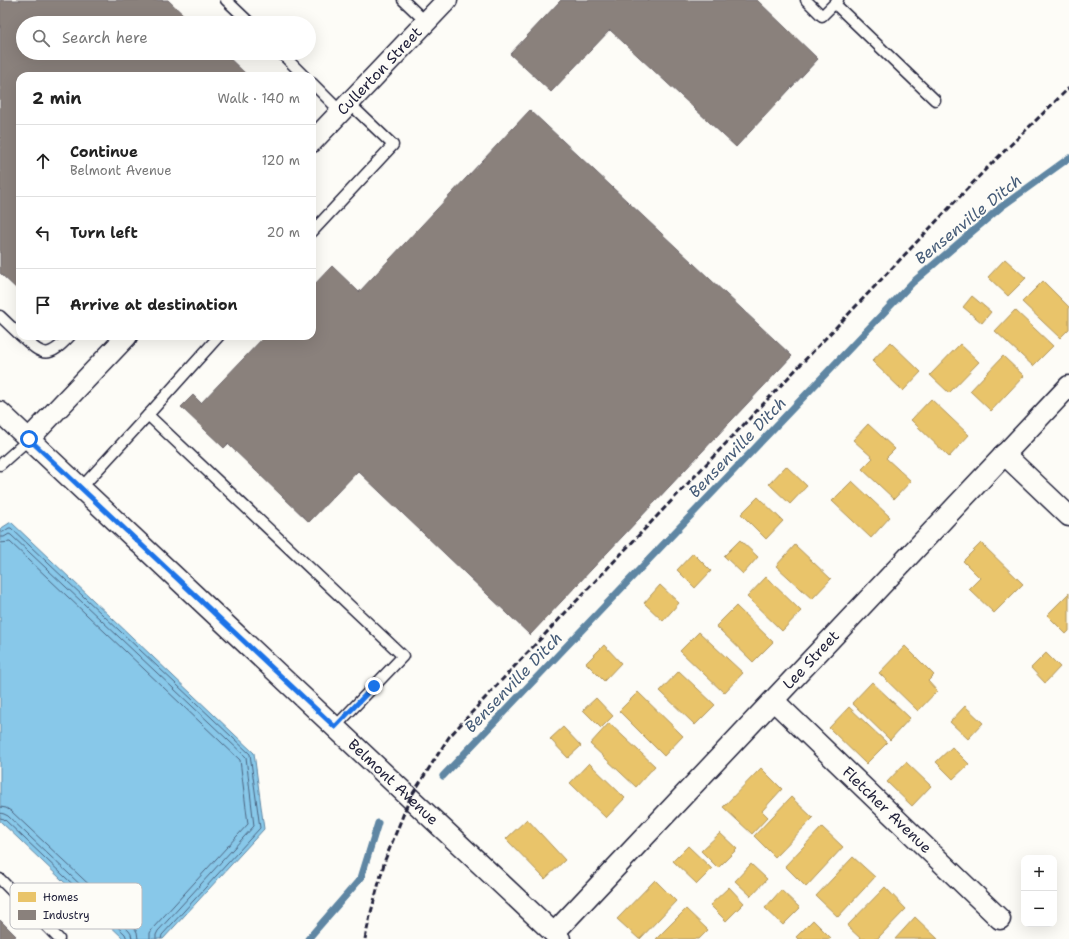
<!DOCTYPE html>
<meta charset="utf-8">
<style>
:root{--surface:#fff;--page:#f6f6f6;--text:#222;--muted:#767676;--line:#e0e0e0}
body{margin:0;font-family:"Shantell Sans",sans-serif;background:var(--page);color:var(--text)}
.controls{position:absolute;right:12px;bottom:12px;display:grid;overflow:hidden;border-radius:8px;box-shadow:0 4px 16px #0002}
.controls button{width:36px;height:36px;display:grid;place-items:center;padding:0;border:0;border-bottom:1px solid var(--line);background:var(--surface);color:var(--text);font:20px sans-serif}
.stop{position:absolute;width:12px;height:12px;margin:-9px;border:3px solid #1a73e8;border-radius:50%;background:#fff}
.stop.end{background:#1a73e8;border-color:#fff;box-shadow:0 1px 4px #0008}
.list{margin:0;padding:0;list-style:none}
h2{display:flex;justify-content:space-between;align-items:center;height:52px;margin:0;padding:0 16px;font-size:17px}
h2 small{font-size:13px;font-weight:400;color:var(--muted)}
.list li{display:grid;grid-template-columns:26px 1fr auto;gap:12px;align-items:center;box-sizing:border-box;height:72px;padding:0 16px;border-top:1px solid var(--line)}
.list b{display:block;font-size:15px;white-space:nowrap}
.list p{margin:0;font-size:13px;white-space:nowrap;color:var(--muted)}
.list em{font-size:13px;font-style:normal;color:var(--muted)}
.icon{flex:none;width:22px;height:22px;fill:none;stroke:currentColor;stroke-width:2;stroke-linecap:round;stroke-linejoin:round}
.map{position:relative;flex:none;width:1069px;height:939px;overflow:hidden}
.search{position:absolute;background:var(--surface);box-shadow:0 4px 16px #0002;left:16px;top:16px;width:300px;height:44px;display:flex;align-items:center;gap:10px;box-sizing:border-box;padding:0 14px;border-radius:22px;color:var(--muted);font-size:15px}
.panel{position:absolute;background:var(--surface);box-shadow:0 4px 16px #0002;left:16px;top:72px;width:300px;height:268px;border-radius:12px}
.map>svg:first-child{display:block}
</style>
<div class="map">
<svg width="1069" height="939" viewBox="0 0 1069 939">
<rect width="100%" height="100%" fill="#fdfcf7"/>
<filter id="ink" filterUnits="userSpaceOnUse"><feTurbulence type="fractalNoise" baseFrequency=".025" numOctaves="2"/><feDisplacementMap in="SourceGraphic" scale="8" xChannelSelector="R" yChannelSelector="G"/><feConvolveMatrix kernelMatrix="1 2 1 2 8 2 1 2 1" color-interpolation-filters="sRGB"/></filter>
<g filter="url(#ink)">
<path fill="#88c8e9" stroke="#5f86a3" d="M11,522L254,753L264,829L163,939H124L0,821V529Z"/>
<g fill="#e9c46a" stroke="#ad935c">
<path d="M1005,259L1026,278L1008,296L988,277Z"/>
<path d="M1043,281L1069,307V329L1060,338L1022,302Z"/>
<path d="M972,296L991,312L982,323L963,307Z"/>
<path d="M1015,310L1053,346L1033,366L995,331Z"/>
<path d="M890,342L921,372L903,391L872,361Z"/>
<path d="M960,344L979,362L949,393L930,375Z"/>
<path d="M1003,356L1024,376L991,411L970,391Z"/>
<path d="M931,399L969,435L949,457L911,420Z"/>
<path d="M868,424L895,449L886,458L911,481L894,499L862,469L873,458L853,440Z"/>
<path d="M786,466L807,486L790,504L769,484Z"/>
<path d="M852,481L890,517L871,538L832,501Z"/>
<path d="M758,497L783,521L766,539L741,514Z"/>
<path d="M740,540L758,557L743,574L724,556Z"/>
<path d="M981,543L1023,584L994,613L969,589L980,578L963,561Z"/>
<path d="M795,545L831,579L812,599L776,566Z"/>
<path d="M693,553L711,571L695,588L677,570Z"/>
<path d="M766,577L801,611L782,631L747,597Z"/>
<path d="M660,585L679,603L663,621L644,603Z"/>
<path d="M1069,593V631L1066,634L1047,615Z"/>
<path d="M736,606L773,642L753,662L716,626Z"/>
<path d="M699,632L743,673L724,693L680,651Z"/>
<path d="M604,645L621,663L604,681L586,663Z"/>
<path d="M905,646L934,675L928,681L937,691L918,711L879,673Z"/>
<path d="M1046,653L1060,667L1045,683L1031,668Z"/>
<path d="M679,671L715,705L695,725L660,691Z"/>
<path d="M872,682L910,718L890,740L852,703Z"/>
<path d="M638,692L683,736L664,756L619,711Z"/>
<path d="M596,698L613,716L601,728L583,710Z"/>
<path d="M965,706L983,723L968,739L950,722Z"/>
<path d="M849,707L887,743L866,764L829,728Z"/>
<path d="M609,723L655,766L636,787L590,744Z"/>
<path d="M563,727L581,746L568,758L550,739Z"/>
<path d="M952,747L969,764L953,779L936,762Z"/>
<path d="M906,762L931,786L912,806L887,782Z"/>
<path d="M589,763L625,798L606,818L570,783Z"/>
<path d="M761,768L782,789L762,811L768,817L752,834L723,807Z"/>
<path d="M791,797L813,818L775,857L754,836Z"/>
<path d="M527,819L565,860L545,879L506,839Z"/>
<path d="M822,827L843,847L806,887L785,866Z"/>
<path d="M720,833L737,849L718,868L701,851Z"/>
<path d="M688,846L712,869L697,884L673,861Z"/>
<path d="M853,857L875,877L838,917L816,896Z"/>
<path d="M751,864L767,879L751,896L735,881Z"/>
<path d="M655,880L676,901L640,939H639L617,919Z"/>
<path d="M729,887L744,903L726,921L710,905Z"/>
<path d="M885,887L906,909L877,939H861L847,926Z"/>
<path d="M781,890L800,908L783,925L765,908Z"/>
<path d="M686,909L708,930L699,939H656Z"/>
<path d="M915,917L938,939H895Z"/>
<path d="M813,920L831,938L830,939H798L796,937Z"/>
</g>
<g fill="#8a817c" stroke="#6b6468">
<path d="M0,0H168L192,23H23V53H224L248,76H20V292L0,273Z"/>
<path d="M561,0H757L818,59L736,147L610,30L551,92L510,54Z"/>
<path d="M530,110L792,356L530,635L358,471L309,522L228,444L224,448L181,407L193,395L201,403L265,336H312V287L332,266L359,292Z"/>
<path d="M0,920L16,936L12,939H0Z"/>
</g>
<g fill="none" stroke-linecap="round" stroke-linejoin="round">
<g stroke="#4b6481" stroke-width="1">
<path d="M0,532H3L9,528H11L250,754L260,828L162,935L161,939"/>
<path d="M0,537H4L9,534L11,535L246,757L254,826L158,931L156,935V939"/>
<path d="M0,543L10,542L240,760L248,824L153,928L150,933V939"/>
<path d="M0,807L6,808L11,811L133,926L137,932L138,939"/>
<path d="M0,813L4,814L8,816L129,931L131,934L132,939"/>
<path d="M0,818L4,819L125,934L127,939"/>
</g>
<g stroke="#5f86a3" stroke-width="7">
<path d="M443,776L912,283L1001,207L1069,158"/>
<path d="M308,939L361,878L378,823"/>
</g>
<defs>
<g id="lane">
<path d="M226,0L250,23"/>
<path d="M403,0L426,22"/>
<path d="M806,0L822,16L838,0"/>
<path d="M835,4L935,100"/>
<path d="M281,53L304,76"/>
<path d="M312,83L341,112"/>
<path d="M312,232L393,145L349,103"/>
<path d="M0,316L20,335"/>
<path d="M21,336C44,357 48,359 70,336"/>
<path d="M148,415L219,336"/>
<path d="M0,465L29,439"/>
<path d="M81,488L148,415L403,656L335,727"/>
<path d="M0,879L59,939"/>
</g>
<g id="street">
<path id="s1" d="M312,142L447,0"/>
<path id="s2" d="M0,412L560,939"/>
<path d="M29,439L127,336"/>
<path d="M1004,454L1069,516"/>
<path id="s3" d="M774,701L1000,919"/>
<path id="s4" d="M554,933L1069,386"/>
</g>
</defs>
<use href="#lane" stroke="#22223b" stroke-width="13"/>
<use href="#street" stroke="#22223b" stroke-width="23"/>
<use href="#lane" stroke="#fdfcf7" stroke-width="10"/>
<use href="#street" stroke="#fdfcf7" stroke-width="20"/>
<path stroke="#22223b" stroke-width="3" stroke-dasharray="6 3" stroke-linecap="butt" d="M365,939L370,916L385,860L410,798L449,737L512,669L986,169L1069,88"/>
</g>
</g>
<g fill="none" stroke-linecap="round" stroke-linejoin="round" filter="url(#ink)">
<path stroke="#1a73e8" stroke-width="5" d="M29,439L335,727L374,686"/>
</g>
<g text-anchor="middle" stroke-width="4" stroke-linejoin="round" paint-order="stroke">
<g font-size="15" fill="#22223b" stroke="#fdfcf7">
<text dy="5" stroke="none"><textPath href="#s1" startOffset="98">Cullerton Street</textPath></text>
<text dy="5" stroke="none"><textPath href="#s4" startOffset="375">Lee Street</textPath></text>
<text dy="5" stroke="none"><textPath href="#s2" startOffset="540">Belmont Avenue</textPath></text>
<text dy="5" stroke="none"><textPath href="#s3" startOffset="157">Fletcher Avenue</textPath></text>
</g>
<g font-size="16" font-style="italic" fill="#465c78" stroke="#fdfcf7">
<text transform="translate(968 219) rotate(-39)" y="6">Bensenville Ditch</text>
<text transform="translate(737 447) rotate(-46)" y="6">Bensenville Ditch</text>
<text transform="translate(513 682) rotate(-46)" y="6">Bensenville Ditch</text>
</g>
</g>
<rect x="10" y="883" width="132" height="46" rx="6" fill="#fdfcf7" stroke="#bbbbbf" stroke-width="1"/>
<rect x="18" y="892" width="18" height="10" fill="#e9c46a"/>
<rect x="18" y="910" width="18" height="10" fill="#8a817c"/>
<g font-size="11" fill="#22223b">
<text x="43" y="901">Homes</text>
<text x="43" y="919">Industry</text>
</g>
</svg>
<div class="controls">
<button>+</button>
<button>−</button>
</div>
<div class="stop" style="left:29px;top:439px"></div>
<div class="stop end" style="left:374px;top:686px"></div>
<div class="search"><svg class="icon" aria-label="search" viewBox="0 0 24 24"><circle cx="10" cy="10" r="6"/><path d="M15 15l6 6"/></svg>Search here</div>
<section class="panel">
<h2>2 min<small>Walk · 140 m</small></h2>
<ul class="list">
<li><svg class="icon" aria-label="ahead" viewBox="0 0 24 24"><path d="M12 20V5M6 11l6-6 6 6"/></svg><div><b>Continue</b><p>Belmont Avenue</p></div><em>120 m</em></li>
<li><svg class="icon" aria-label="left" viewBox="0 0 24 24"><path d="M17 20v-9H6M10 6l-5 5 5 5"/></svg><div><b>Turn left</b></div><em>20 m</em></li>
<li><svg class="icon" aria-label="arrive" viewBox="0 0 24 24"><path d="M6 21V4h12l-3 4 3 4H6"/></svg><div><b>Arrive at destination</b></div></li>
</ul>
</section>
</div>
